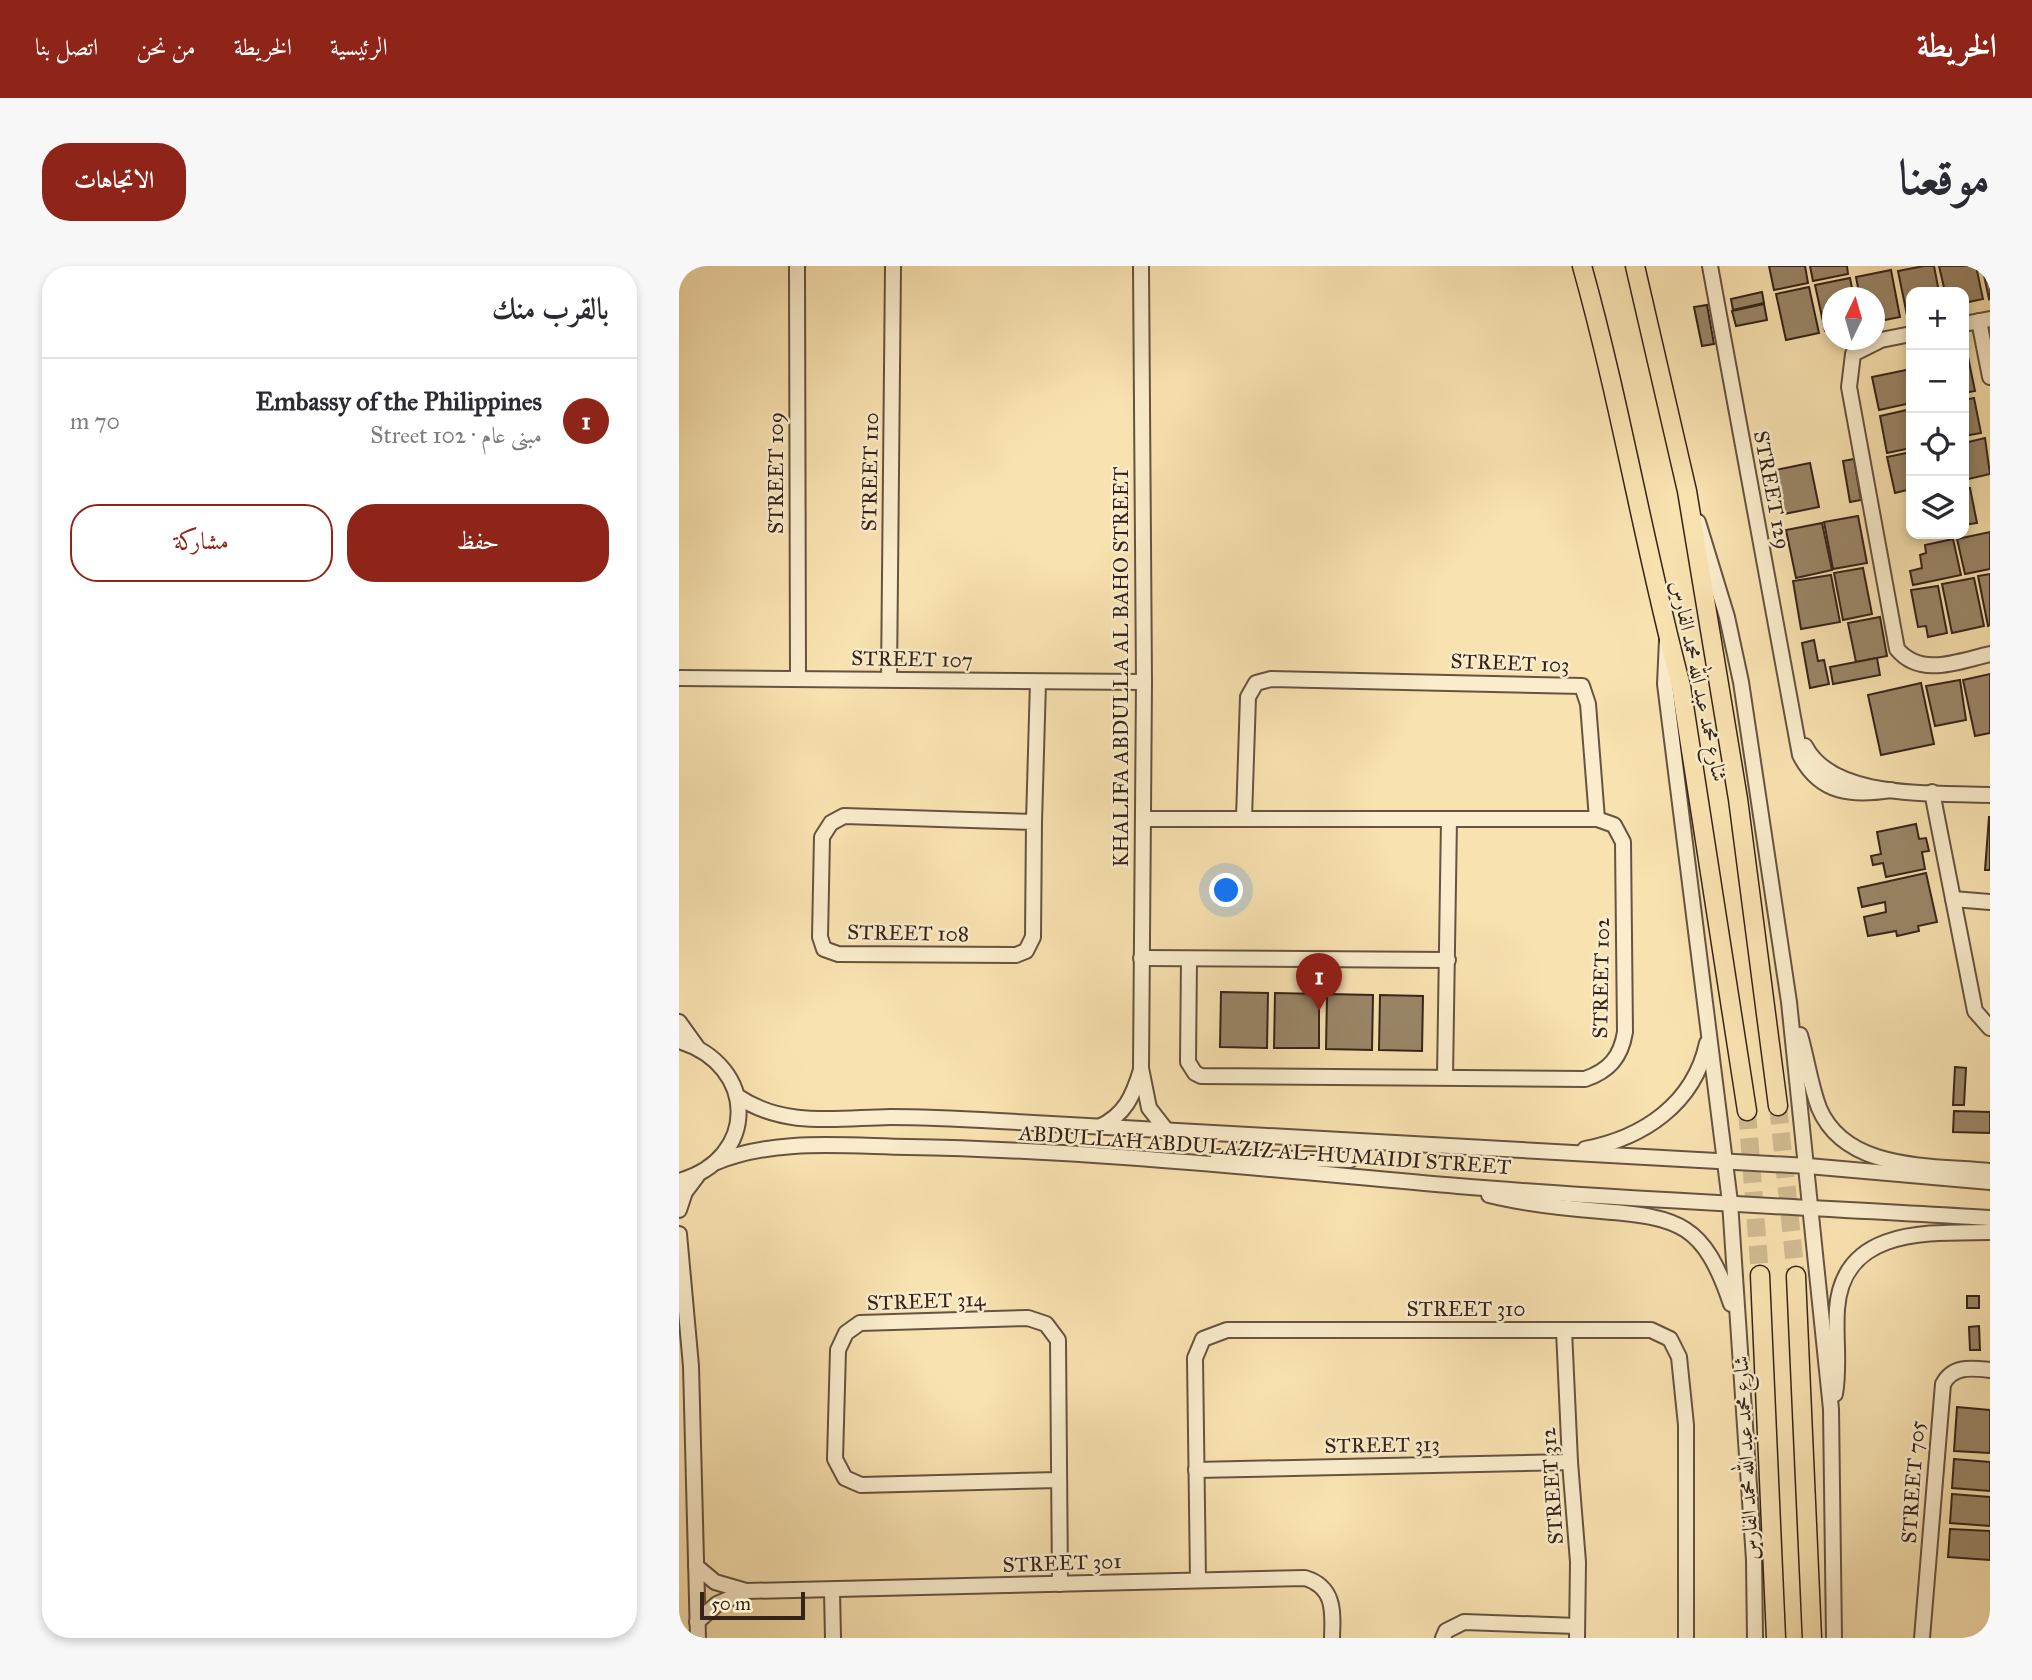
<!DOCTYPE html>
<html lang="ar">
<meta charset="utf-8">
<style>
:root{--surface:#fff;--page:#f7f7f7;--text:#2b2b33;--muted:#7c7c81;--line:#e1e1e2;--accent:#8f2418}
body{margin:0;font-family:"IM FELL Great Primer",Amiri,serif;background:var(--page);color:var(--text);direction:rtl}
.controls{position:absolute;right:21px;top:21px;display:grid;overflow:hidden;border-radius:14px;box-shadow:0 4px 10px #0003}
.controls button{width:63px;height:63px;display:grid;place-items:center;padding:0;border:0;border-bottom:2px solid var(--line);background:var(--surface);color:var(--text);font:35px sans-serif}
.compass{position:absolute;left:1143px;top:21px;width:63px;height:63px;border-radius:50%;background:var(--surface);box-shadow:0 4px 10px #0003;rotate:5deg}
.scale{position:absolute;left:21px;bottom:18px;width:105px;box-sizing:border-box;padding-left:7px;border:4px solid #35231a;border-top:0;font-size:19px;line-height:24px;white-space:nowrap;color:#35231a;-webkit-text-stroke:5px #faeccc;paint-order:stroke}
.you{position:absolute;left:548px;top:625px;width:24px;height:24px;margin:-18px;border:5px solid #fff;border-radius:50%;background:#1a73e8;box-shadow:0 0 0 10px #1a73e833}
.badge{display:grid;place-items:center;width:46px;height:46px;border-radius:50%;background:var(--accent);color:#fff;font-size:23px;font-weight:700}
.pin{position:absolute;translate:-50% -58px;filter:drop-shadow(0 2px 4px #0008)}
.pin::after{content:'';position:absolute;top:37px;width:24px;height:21px;background:inherit;clip-path:polygon(0 0,100% 0,50% 100%)}
.list{margin:0;padding:0;list-style:none}
h2{display:flex;justify-content:space-between;align-items:center;height:91px;margin:0;padding:0 28px;font-size:30px}
h2 small{font-size:23px;font-weight:400;color:var(--muted)}
.list li{display:grid;grid-template-columns:46px 1fr auto;gap:21px;align-items:center;box-sizing:border-box;height:126px;padding:0 28px;border-top:2px solid var(--line)}
.list b{display:block;font-size:26px;white-space:nowrap}
.list p{margin:0;font-size:23px;white-space:nowrap;color:var(--muted)}
.list em{font-size:23px;font-style:normal;color:var(--muted)}
.actions{display:flex;gap:14px;padding:21px 28px}
.actions a{flex:1;padding:16px 0;border:2px solid var(--accent);border-radius:28px;text-align:center;font-size:24px;color:var(--accent)}
.actions .main{background:var(--accent);color:#fff}
.icon{flex:none;width:38px;height:38px;fill:none;stroke:currentColor;stroke-width:2;stroke-linecap:round;stroke-linejoin:round}
.map{position:relative;flex:none;width:1311px;height:1372px;overflow:hidden;direction:ltr;border-radius:28px}
header{display:flex;align-items:center;gap:42px;box-sizing:border-box;height:98px;padding:0 35px;background:var(--accent);color:#fff}
header strong{font-size:33px}
nav{display:flex;gap:38px;margin-inline-start:auto;font-size:24px}
.intro{display:flex;align-items:center;justify-content:space-between;box-sizing:border-box;height:168px;padding:0 42px}
h1{margin:0;font-size:49px}
.button{padding:18px 32px;border-radius:28px;background:var(--accent);color:#fff;font-size:24px;font-weight:700}
main{display:flex;gap:42px;padding:0 42px}
aside{flex:1;background:var(--surface);border-radius:28px;box-shadow:0 4px 10px #0003}
.map>svg:first-child{display:block}
</style>
<header>
<strong>الخريطة</strong>
<nav><a>الرئيسية</a><a>الخريطة</a><a>من نحن</a><a>اتصل بنا</a></nav>
</header>
<div class="intro"><h1>موقعنا</h1><a class="button">الاتجاهات</a></div>
<main>
<div class="map">
<svg width="1311" height="1372" viewBox="0 0 1311 1372">
<rect width="100%" height="100%" fill="#f8e2b0"/>
<filter id="stains"><feTurbulence type="fractalNoise" baseFrequency=".00286" numOctaves="4"/><feColorMatrix values="0 0 0 0 .2 0 0 0 0 .09 0 0 0 0 .02 0 0 0 .5 -.17"/></filter>
<radialGradient id="worn" r=".72"><stop offset=".6" stop-color="#630" stop-opacity="0"/><stop offset="1" stop-color="#630" stop-opacity=".3"/></radialGradient>
<g fill="#9a8668" stroke="#35231a" stroke-width="2">
<path d="M1090,0H1126L1129,17L1095,24Z"/>
<path d="M1131,0H1168L1169,8L1134,15Z"/>
<path d="M1245,0H1255L1260,26H1232V48L1228,49L1219,5Z"/>
<path d="M1260,0H1297L1304,33L1285,37V26H1266Z"/>
<path d="M1303,0H1311V32L1310,33Z"/>
<path d="M1212,4L1221,51L1196,56V32H1181L1177,11Z"/>
<path d="M1171,12L1175,32H1154V64L1146,65L1136,19Z"/>
<path d="M1130,21L1140,67L1107,74L1097,28Z"/>
<path d="M1083,26L1085,37L1054,44L1052,33Z"/>
<path d="M1085,38L1088,54L1057,60L1053,45Z"/>
<path d="M1028,39L1035,78L1023,80L1015,41Z"/>
<path d="M1289,91L1296,125L1285,127V92Z"/>
<path d="M1232,103V137L1200,144L1193,111Z"/>
<path d="M1295,132L1302,167L1285,170V134Z"/>
<path d="M1232,143V182L1208,187L1201,150Z"/>
<path d="M1306,172L1311,208L1285,214V177Z"/>
<path d="M1232,186V223L1216,227L1208,191Z"/>
<path d="M1175,193L1182,234L1171,236L1164,195Z"/>
<path d="M1131,197L1140,241L1105,248L1097,204Z"/>
<path d="M1291,222L1298,257L1285,259V223Z"/>
<path d="M1179,250L1188,297L1154,303L1145,256Z"/>
<path d="M1143,257L1153,304L1117,312L1107,264Z"/>
<path d="M1311,266V303L1286,308L1278,273Z"/>
<path d="M1274,273L1282,309L1234,319L1231,305L1243,302L1241,289L1247,287L1246,279Z"/>
<path d="M1184,302L1193,348L1164,354L1155,307Z"/>
<path d="M1311,308V359L1309,360L1299,310Z"/>
<path d="M1152,309L1161,356L1122,363L1114,315Z"/>
<path d="M1295,312L1305,360L1273,367L1263,318Z"/>
<path d="M1259,320L1268,367L1249,371L1247,360L1239,361L1232,324Z"/>
<path d="M1201,351L1208,390L1177,396L1169,357Z"/>
<path d="M1135,374L1139,395L1145,394L1150,418L1131,422L1123,377Z"/>
<path d="M1198,392L1201,409L1154,418L1151,401Z"/>
<path d="M1311,408V467L1296,470L1284,414Z"/>
<path d="M1281,414L1287,454L1256,460L1247,420Z"/>
<path d="M1242,417L1255,478L1202,489L1189,429Z"/>
<path d="M1310,551H1311V604H1306Z"/>
<path d="M1237,558L1240,573L1247,572L1250,585L1243,586L1246,603L1207,611L1204,597L1194,599L1192,590L1202,588L1198,566Z"/>
<path d="M1247,607L1258,656L1239,660L1240,665L1218,670L1217,665L1189,670L1185,651L1207,646L1206,636L1183,641L1179,622Z"/>
<path d="M542,726L589,727L588,782L541,781Z"/>
<path d="M596,727L640,728V782H595Z"/>
<path d="M648,728L694,729L693,784L647,783Z"/>
<path d="M701,729L744,730L743,785L700,784Z"/>
<path d="M1276,801L1287,802L1285,839H1274Z"/>
<path d="M1275,845L1311,846V867L1274,866Z"/>
<rect x="1288" y="1030" width="12" height="12"/>
<path d="M1300,1060L1301,1084H1291L1290,1061Z"/>
<path d="M1278,1141L1311,1144V1187L1275,1185Z"/>
<path d="M1275,1193L1311,1196V1225L1273,1222Z"/>
<path d="M1273,1228L1311,1231V1260L1271,1257Z"/>
<path d="M1271,1263L1311,1265V1294L1269,1291Z"/>
</g>
<g fill="none" stroke-linecap="round" stroke-linejoin="round">
<g stroke="#d1bc92" stroke-width="18" stroke-dasharray="18 9" stroke-linecap="butt">
<path d="M1099,840L1117,1010"/>
<path d="M1068,845L1081,1009"/>
</g>
<defs>
<g id="minor">
<path d="M118,0L119,413"/>
<path d="M462,0L465,416L462,802L470,842L488,865"/>
<path d="M1031,0L1121,489C1141,528 1173,530 1212,524"/>
<path d="M1300,55L1311,111"/>
<path d="M1285,58L1311,53"/>
<path d="M1232,68L1202,74L1174,88L1170,121L1218,383C1242,412 1280,395 1311,388"/>
<path d="M1019,256L1048,351L1062,416L1110,736L1152,1143L1155,1372"/>
<path d="M988,374L986,418L1051,936L1075,1294L1076,1372"/>
<path d="M0,412L465,416"/>
<path d="M210,413L214,0"/>
<path d="M1126,480C1154,535 1257,526 1311,529"/>
<path d="M1253,526L1296,745L1311,762"/>
<path d="M565,552L569,431L577,417L592,413L903,420L909,438L918,553"/>
<path d="M464,553H918L935,559L944,576L946,766C942,791 930,805 906,813L522,810L516,807L509,796L510,693"/>
<path d="M355,556L354,671L347,685L337,689L159,688L145,683L141,671L143,571L152,557L165,550L355,556L359,416"/>
<path d="M1274,633L1311,636"/>
<path d="M462,692L769,694"/>
<path d="M0,756L18,781"/>
<path d="M1121,769C1128,793 1131,818 1140,842C1167,906 1253,899 1311,905"/>
<path d="M0,775C79,799 80,893 0,915"/>
<path d="M766,811L770,553"/>
<path d="M58,830C105,862 157,852 211,851C247,851 284,853 320,855L1129,900L1311,916"/>
<path d="M420,861C446,849 454,830 462,804"/>
<path d="M906,883C964,872 1015,838 1028,777"/>
<path d="M539,891L671,894L681,887V876"/>
<path d="M38,896C97,872 166,880 229,881C413,884 596,904 779,920C956,935 1134,941 1311,952"/>
<path d="M810,929C846,938 884,942 922,945C1001,951 1025,958 1052,1038"/>
<path d="M0,944L6,926L18,910"/>
<path d="M0,968L12,1100L19,1372"/>
<path d="M885,1064L891,1196L899,1296L898,1372"/>
<path d="M1156,1128C1161,1099 1156,1072 1158,1043C1164,960 1252,967 1311,966"/>
<path d="M517,1204L891,1196"/>
<path d="M379,1214L182,1219L166,1212L156,1193L159,1084L167,1067L181,1057L349,1052L367,1058L379,1074L381,1318"/>
<path d="M17,1300L36,1316L67,1325L626,1312C656,1321 654,1346 653,1372"/>
<path d="M519,1314L516,1092L524,1073L548,1064H972L991,1073L1000,1091L1007,1159V1372"/>
<path d="M153,1325L154,1372"/>
<path d="M18,1356L38,1338L66,1326"/>
<path d="M764,1372L767,1365L785,1356L898,1360"/>
<path d="M1243,1372L1264,1118C1274,1099 1293,1102 1311,1104"/>
</g>
<g id="major">
<path d="M903,0C942,139 965,281 1002,420L1068,845"/>
<path d="M956,0L1008,225L1059,533L1099,840"/>
<path d="M1081,1009L1097,1372"/>
<path d="M1117,1010L1133,1372"/>
</g>
</defs>
<use href="#minor" stroke="#665340" stroke-width="18"/>
<use href="#major" stroke="#35231a" stroke-width="21"/>
<use href="#minor" stroke="#faeccc" stroke-width="14"/>
<use href="#major" stroke="#f8e2b0" stroke-width="18"/>
</g>
<g text-anchor="middle" stroke-width="5" stroke-linejoin="round" paint-order="stroke">
<g font-size="21" fill="#35231a" stroke="#faeccc">
<text transform="translate(191 206) rotate(-89)" y="7">STREET 110</text>
<text transform="translate(97 207) rotate(-90)" y="7">STREET 109</text>
<text transform="translate(1093 224) rotate(79)" y="7">STREET 129</text>
<text transform="translate(233 393) rotate(1)" y="7">STREET 107</text>
<text transform="translate(831 397) rotate(2)" y="7">STREET 103</text>
<text transform="translate(442 401) rotate(-90)" y="7">KHALIFA ABDULLA AL BAHO STREET</text>
<text transform="translate(1020 415) rotate(78)" y="7">شارع محمد عبد الله محمد الفارس</text>
<text transform="translate(229 667) rotate(1)" y="7">STREET 108</text>
<text transform="translate(922 712) rotate(-89)" y="7">STREET 102</text>
<text transform="translate(586 884) rotate(4)" y="7">ABDULLAH ABDULAZIZ AL-HUMAIDI STREET</text>
<text transform="translate(247 1035) rotate(-2)" y="7">STREET 314</text>
<text x="787" y="1050">STREET 310</text>
<text transform="translate(703 1179) rotate(-1)" y="7">STREET 313</text>
<text transform="translate(1067 1192) rotate(-93)" y="7">شارع محمد عبد الله محمد الفارس</text>
<text transform="translate(1234 1216) rotate(-86)" y="7">STREET 705</text>
<text transform="translate(873 1220) rotate(-94)" y="7">STREET 312</text>
<text transform="translate(383 1297) rotate(-2)" y="7">STREET 301</text>
</g>
</g>
<rect width="100%" height="100%" filter="url(#stains)"/>
<rect width="100%" height="100%" fill="url(#worn)"/>
</svg>
<div class="controls">
<button>+</button>
<button>−</button>
<button><svg class="icon" aria-label="locate" viewBox="0 0 24 24"><circle cx="12" cy="12" r="6"/><path d="M12 2v4M12 18v4M2 12h4M18 12h4"/></svg></button>
<button><svg class="icon" aria-label="layers" viewBox="0 0 24 24"><path d="M12 4l9 5-9 5-9-5zM3 14l9 5 9-5"/></svg></button>
</div>
<svg class="compass" viewBox="-18 -18 36 36"><path d="M0-13l5 13h-10z" fill="#e53935"/><path d="M0 13l5-13h-10z" fill="#7c7c81"/></svg>
<div class="scale">50 m</div>
<div class="you"></div>
<div class="pin badge" style="left:640px;top:745px">1</div>
</div>
<aside>
<h2>بالقرب منك<small></small></h2>
<ul class="list">
<li><span class="badge">1</span><div><b>Embassy of the Philippines</b><p>مبنى عام · Street 102</p></div><em>70 m</em></li>
</ul>
<div class="actions"><a class="main">حفظ</a><a>مشاركة</a></div>
</aside>
</main>
